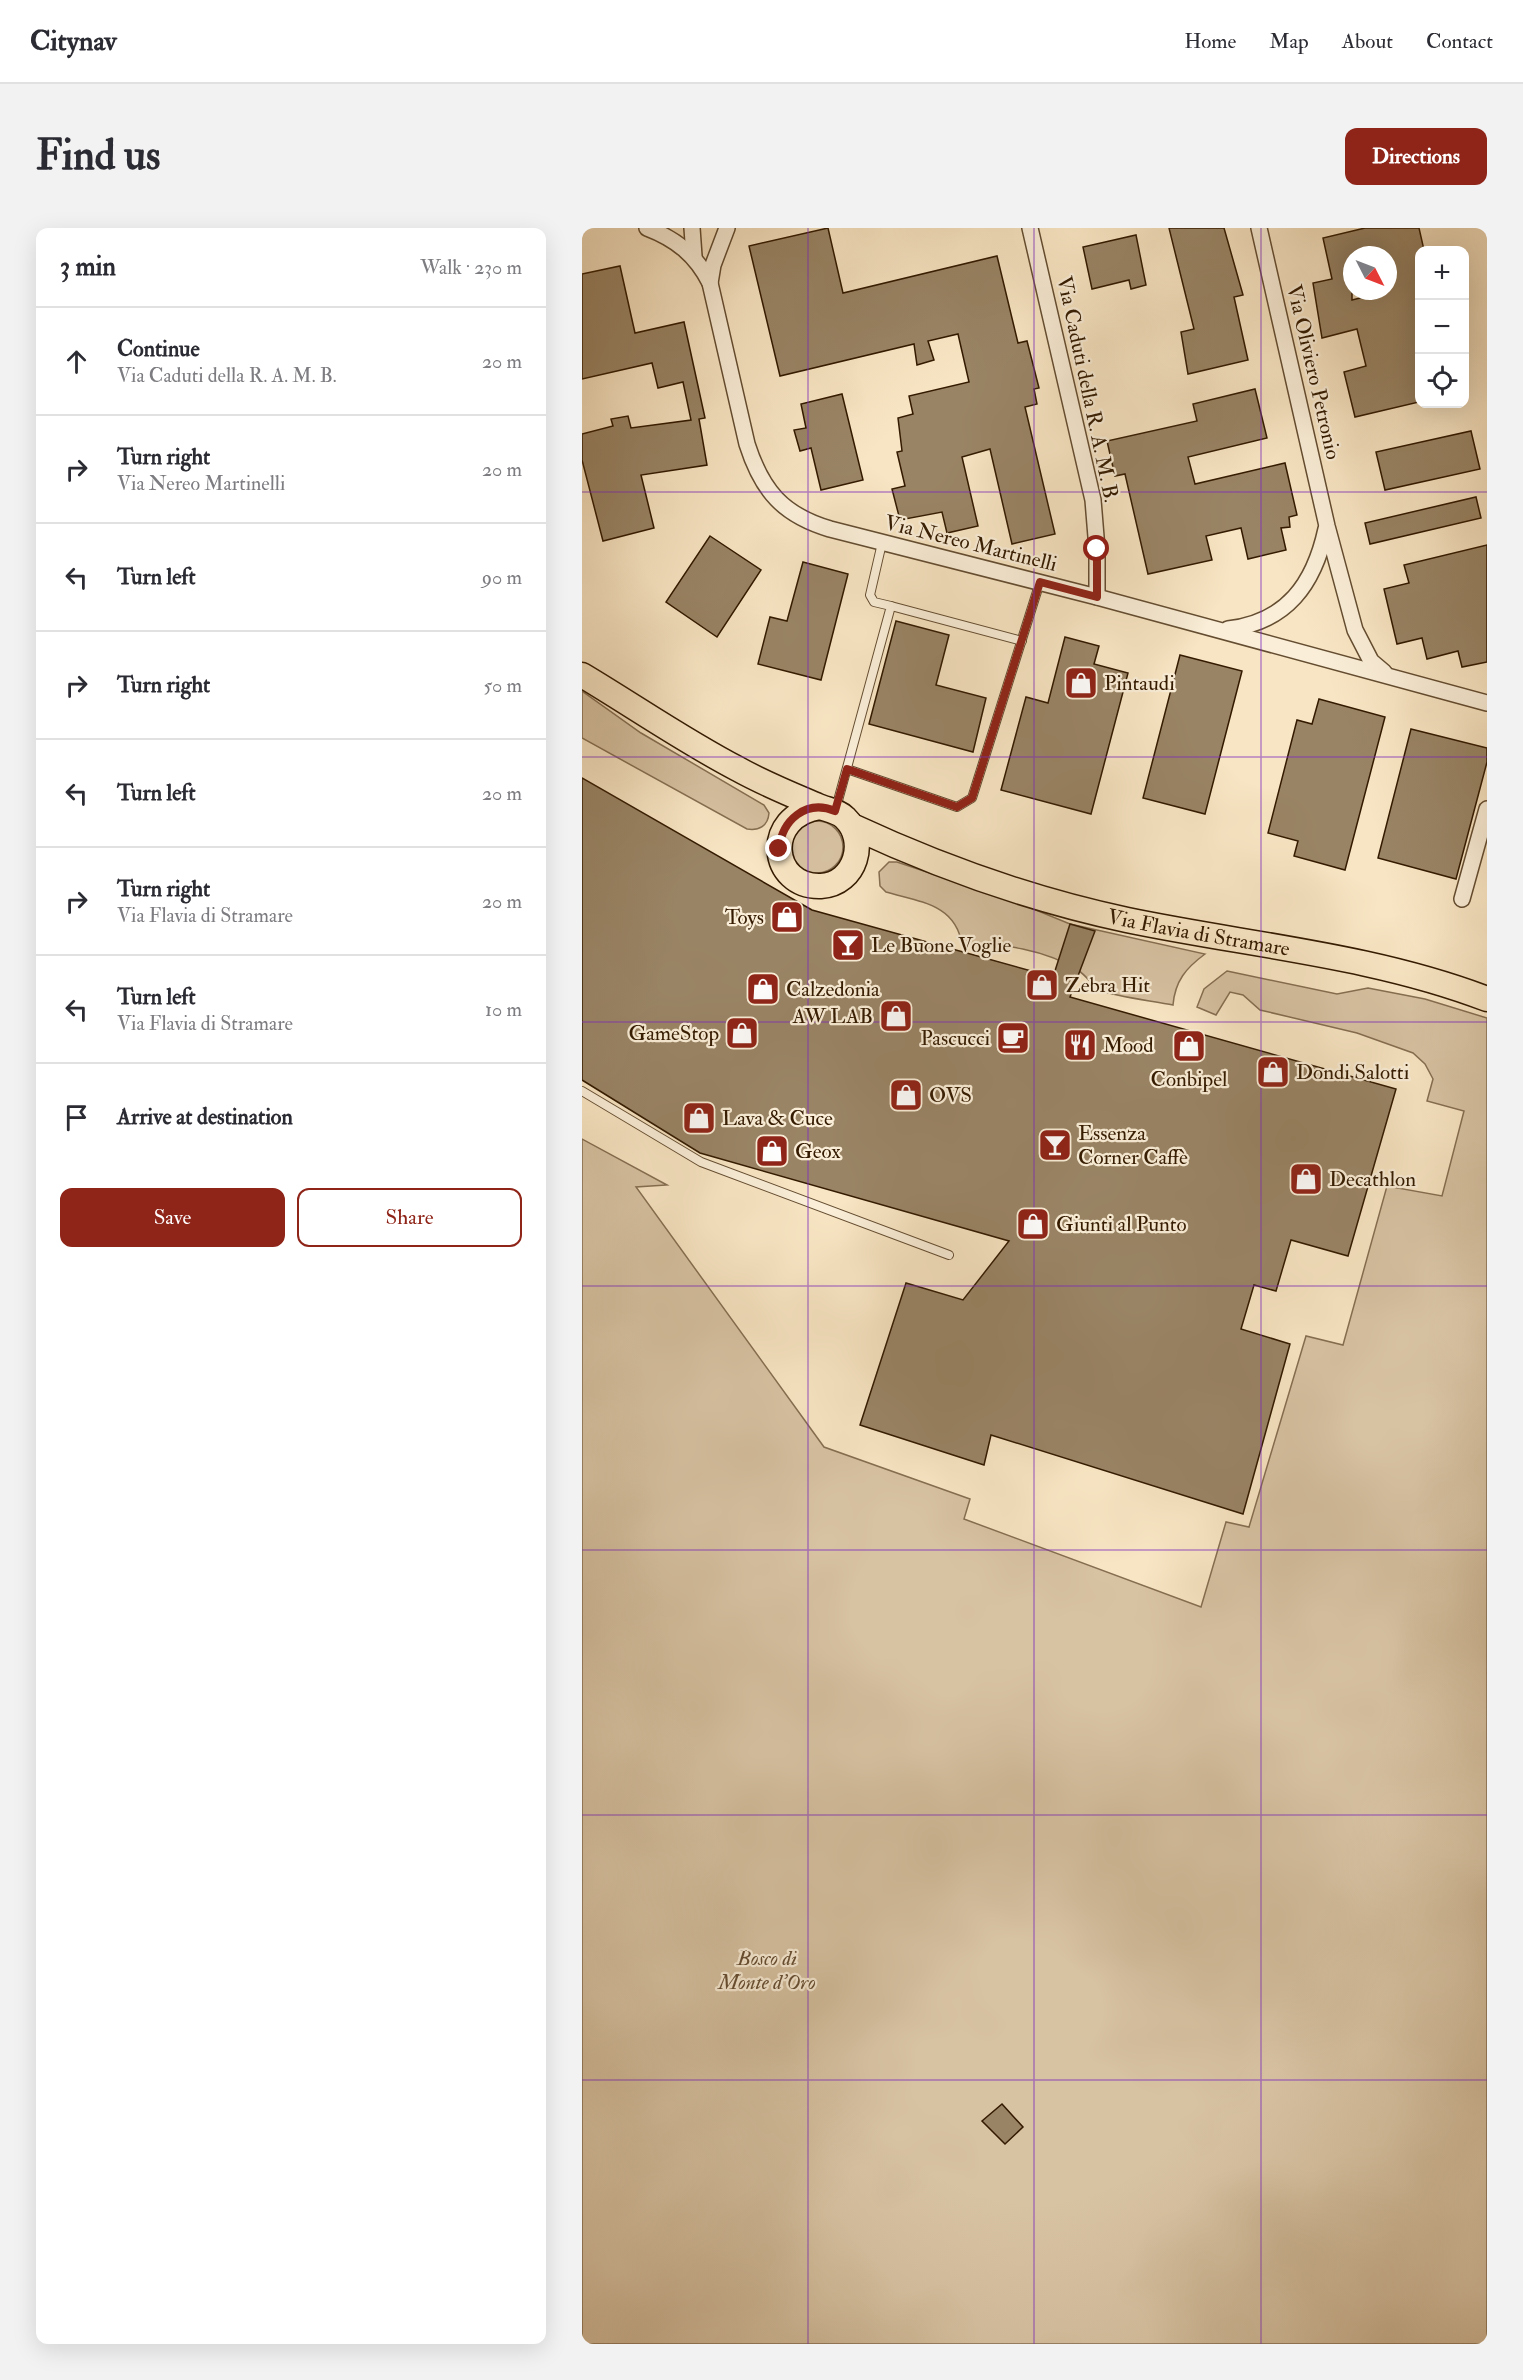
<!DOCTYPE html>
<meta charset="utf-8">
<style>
:root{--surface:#fff;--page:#f2f2f3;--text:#2b2b33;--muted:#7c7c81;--line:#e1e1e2;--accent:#8f2418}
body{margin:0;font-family:"IM FELL Double Pica",serif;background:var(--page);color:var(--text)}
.controls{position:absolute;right:18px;top:18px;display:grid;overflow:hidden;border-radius:12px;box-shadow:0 6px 24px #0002}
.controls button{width:54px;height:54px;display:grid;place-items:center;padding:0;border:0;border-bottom:2px solid var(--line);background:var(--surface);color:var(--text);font:30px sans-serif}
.compass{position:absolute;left:761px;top:18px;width:54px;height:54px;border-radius:50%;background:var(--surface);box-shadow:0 6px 24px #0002;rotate:132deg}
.stop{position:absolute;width:18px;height:18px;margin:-14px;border:4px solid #8f2418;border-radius:50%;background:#fff}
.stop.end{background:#8f2418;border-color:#fff;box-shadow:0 2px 6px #0008}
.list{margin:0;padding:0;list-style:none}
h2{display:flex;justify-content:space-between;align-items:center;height:78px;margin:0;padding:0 24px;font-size:26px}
h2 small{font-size:20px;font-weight:400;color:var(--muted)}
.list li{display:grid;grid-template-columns:39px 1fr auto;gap:18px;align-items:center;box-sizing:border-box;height:108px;padding:0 24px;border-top:2px solid var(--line)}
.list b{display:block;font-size:22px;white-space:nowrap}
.list p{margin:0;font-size:20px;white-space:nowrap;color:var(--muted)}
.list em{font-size:20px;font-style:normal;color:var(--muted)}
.actions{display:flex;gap:12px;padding:18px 24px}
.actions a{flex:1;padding:14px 0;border:2px solid var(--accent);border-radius:12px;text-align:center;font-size:21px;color:var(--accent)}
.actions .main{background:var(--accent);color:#fff}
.icon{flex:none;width:33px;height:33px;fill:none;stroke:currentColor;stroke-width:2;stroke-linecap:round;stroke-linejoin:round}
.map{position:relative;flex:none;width:905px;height:2116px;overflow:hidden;border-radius:12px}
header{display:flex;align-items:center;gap:36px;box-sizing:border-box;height:84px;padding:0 30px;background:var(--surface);border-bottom:2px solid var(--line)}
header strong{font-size:28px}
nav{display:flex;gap:33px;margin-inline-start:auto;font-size:21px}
.intro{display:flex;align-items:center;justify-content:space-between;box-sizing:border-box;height:144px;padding:0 36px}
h1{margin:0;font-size:42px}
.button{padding:15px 27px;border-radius:12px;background:var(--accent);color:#fff;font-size:21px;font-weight:700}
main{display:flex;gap:36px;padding:0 36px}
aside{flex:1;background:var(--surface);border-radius:12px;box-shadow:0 6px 24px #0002}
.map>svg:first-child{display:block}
</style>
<header>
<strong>Citynav</strong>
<nav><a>Home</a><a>Map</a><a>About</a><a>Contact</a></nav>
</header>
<div class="intro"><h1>Find us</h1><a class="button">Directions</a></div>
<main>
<aside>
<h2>3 min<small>Walk · 230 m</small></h2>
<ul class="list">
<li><svg class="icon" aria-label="ahead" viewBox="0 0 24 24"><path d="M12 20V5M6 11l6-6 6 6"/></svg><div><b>Continue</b><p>Via Caduti della R. A. M. B.</p></div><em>20 m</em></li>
<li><svg class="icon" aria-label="right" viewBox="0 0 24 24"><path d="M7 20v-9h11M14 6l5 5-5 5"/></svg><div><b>Turn right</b><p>Via Nereo Martinelli</p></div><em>20 m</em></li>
<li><svg class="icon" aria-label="left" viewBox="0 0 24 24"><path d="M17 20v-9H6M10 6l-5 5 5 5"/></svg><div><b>Turn left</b></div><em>90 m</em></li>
<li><svg class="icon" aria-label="right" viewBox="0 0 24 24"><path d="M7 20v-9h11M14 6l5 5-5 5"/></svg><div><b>Turn right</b></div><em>50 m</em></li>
<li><svg class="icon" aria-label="left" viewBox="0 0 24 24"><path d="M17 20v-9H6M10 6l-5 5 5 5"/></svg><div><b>Turn left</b></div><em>20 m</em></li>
<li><svg class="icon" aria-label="right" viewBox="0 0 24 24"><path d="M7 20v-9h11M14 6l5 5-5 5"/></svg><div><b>Turn right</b><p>Via Flavia di Stramare</p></div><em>20 m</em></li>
<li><svg class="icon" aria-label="left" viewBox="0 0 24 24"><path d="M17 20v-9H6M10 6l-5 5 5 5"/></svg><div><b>Turn left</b><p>Via Flavia di Stramare</p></div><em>10 m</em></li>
<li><svg class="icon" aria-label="arrive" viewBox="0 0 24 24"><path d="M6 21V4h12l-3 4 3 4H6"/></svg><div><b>Arrive at destination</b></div></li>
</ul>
<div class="actions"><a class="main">Save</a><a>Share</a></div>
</aside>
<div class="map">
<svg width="905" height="2116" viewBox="0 0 905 2116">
<rect width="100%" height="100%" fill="#f8e5c3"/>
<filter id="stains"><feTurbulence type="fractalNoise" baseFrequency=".00333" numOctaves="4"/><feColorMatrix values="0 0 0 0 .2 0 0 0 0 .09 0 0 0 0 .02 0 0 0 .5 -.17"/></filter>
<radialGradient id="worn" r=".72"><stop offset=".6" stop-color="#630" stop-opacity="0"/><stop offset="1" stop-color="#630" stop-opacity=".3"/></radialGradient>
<g fill="#d7c2a2" stroke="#856e51" stroke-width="1.5">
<path d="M0,463L59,505L182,577L187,585C186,598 177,603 165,601L0,510Z"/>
<circle cx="235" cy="619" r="26"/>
<path d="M307,634H315L434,674L488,696L623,726C604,740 593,753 591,777C573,773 533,769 518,762C510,758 505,748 497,743C465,722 418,714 380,717C374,676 338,674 304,664L298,658L297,644Z"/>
<path d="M645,743L755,766L786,760L843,771L905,790V2116H0V911L85,957L54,959L242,1219L388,1271L382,1291L619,1379L644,1294L667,1299L724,1108L761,1117L805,958L860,968L882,883L845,873L851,851L843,836L831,825L775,805L678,782L661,767L648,764L634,787L615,779L622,761Z"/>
</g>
<g fill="#998465" stroke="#331a00" stroke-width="1.5" fill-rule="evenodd">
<path d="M246,0L261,65L415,28L436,115L445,113L457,160L452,161L455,176L443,179L473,306L430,316L408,221L380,229L396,298L365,305L360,284L318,292L310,261L323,258L315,224L320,223L316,190L331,186L327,168L387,154L376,106L346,113L352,132L335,137L332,116L198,148L167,18Z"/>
<path d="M587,0H642L661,67L652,69L666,132L606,146L599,104L612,101Z"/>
<path d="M783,0H837L842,22H837V174L773,189L762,144L784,138L775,101L740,110L731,55L750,51L741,10ZM770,27H806V63L770,72Z"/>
<path d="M554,7L564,57L549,61L547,52L510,61L501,19Z"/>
<path d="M38,38L53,105L102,94L123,190L117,191L125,237L59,247L72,300L21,313L0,232V206L31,198L29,191L46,188L49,200L109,192L101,154L76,160L70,135L0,151V46Z"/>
<path d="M673,161L685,210L606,229L613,256L703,235L715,287L707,289L708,299L699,300L704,322L666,331L659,300L624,308L630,332L566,346L543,246L533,248L525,213L615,193L611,176Z"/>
<path d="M260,166L281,252L239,262L229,220L218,223L212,202L224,200L219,176Z"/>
<path d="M889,203L898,241L803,262L794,224Z"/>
<path d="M894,269L899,290L788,316L783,295Z"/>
<path d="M128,308L179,342L135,409L84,374Z"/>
<path d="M905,317V434L880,439L876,423L845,431L840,410L815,416L802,361L827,355L822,337Z"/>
<path d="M221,334L266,346L239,452L176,436L188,389L205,393Z"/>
<path d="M314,393L367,407L354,457L404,470L391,524L287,496Z"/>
<path d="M483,409L517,418L512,436L546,445L509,586L419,562L444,469L466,475Z"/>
<path d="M598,427L660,443L623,586L561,570Z"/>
<path d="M737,471L803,489L763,642L712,628L716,613L686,605L715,492L730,496Z"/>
<path d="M829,501L905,520V534L874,651L796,630Z"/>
<path d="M0,550L230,682L471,749L488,696L513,703L488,769L814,861L766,1028L709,1012L694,1063L672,1057L659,1101L708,1116L661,1286L409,1207L402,1237L278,1197L324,1055L381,1072L427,1013L118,925L0,852Z"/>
<path d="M420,1876L441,1899L423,1916L400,1893Z"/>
</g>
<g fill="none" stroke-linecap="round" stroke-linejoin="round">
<defs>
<g id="service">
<path d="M309,378L440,413"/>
<path d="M265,541L375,579L390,570L458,354"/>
<path d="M254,580L309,378L292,374L288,367L300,315"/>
<path d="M0,863L119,934L367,1027"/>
</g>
<g id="minor">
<path d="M65,0C94,11 114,27 128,55L165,216C180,263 201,287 248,301L515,369L905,475"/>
<path d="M110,0L112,28"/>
<path d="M448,0L511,272L515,321V369"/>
<path d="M677,0L745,298L773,402L789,433L802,444"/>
<path d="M128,55L131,37L145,0"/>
<path d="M646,401C705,394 732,356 744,301"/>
<path d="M880,671L905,581"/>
</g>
<g id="primary">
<path d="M0,447C52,478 102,513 156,541C181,555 208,566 234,577C244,582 255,582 263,590C286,612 274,656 239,658C188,660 180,588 238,579"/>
<path id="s1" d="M270,598C358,639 451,672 545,692C665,717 790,727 905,771"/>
</g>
</defs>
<use href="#service" stroke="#644d31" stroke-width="10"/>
<use href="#minor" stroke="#644d31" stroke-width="18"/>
<use href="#primary" stroke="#331a00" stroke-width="27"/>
<use href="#service" stroke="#faeed8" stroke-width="8"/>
<use href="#minor" stroke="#faeed8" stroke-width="15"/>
<use href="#primary" stroke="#f8e5c3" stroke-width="24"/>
</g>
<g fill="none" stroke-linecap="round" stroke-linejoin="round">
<path stroke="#8f2418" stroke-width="8" d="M197,621C200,592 224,571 253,583L265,541L375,579L390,570L458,354L515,369V321"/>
</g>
<path fill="none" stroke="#7b2cbf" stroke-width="1.5" stroke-opacity="0.55" d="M226,0V2116M452,0V2116M679,0V2116M0,264H905M0,529H905M0,794H905M0,1058H905M0,1322H905M0,1587H905M0,1852H905"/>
<defs>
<symbol id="shop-square" viewBox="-11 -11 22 22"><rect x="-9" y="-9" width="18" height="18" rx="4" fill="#8f2418" stroke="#faeed8"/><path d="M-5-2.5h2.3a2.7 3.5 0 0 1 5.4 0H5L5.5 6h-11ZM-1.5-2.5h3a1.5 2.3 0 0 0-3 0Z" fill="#fff"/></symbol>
<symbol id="bar-square" viewBox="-11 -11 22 22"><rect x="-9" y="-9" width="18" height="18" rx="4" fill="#8f2418" stroke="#faeed8"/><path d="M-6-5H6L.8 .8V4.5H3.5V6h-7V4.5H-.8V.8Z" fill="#fff"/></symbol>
<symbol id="cafe-square" viewBox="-11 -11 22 22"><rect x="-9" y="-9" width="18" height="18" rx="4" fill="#8f2418" stroke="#faeed8"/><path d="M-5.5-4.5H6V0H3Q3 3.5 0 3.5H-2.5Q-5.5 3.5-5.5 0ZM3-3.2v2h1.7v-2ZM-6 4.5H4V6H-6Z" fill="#fff"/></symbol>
<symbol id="restaurant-square" viewBox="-11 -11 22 22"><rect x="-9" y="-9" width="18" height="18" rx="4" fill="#8f2418" stroke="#faeed8"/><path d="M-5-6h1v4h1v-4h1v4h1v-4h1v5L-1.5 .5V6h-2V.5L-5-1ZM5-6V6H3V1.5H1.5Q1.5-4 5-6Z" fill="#fff"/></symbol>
</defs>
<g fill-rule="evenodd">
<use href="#shop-square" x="480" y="436" width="38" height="38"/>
<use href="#shop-square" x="186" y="670" width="38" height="38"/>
<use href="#bar-square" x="247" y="698" width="38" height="38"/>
<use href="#shop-square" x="441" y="738" width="38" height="38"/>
<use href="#shop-square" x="162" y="742" width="38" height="38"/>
<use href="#shop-square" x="295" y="769" width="38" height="38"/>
<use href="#shop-square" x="141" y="786" width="38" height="38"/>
<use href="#cafe-square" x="412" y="791" width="38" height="38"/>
<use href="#restaurant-square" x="479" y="798" width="38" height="38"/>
<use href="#shop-square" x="588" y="799" width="38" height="38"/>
<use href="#shop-square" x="672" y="825" width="38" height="38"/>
<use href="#shop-square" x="305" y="848" width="38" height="38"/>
<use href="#shop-square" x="98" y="871" width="38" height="38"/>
<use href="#bar-square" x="454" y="898" width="38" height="38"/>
<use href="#shop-square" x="171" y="904" width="38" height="38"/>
<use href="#shop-square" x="705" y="932" width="38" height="38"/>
<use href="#shop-square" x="432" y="977" width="38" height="38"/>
</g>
<g text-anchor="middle" stroke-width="4.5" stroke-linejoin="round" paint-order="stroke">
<g font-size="21" fill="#331a00" stroke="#faeed8">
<text transform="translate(732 144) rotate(77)" y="7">Via Oliviero Petronio</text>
<text transform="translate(506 161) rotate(78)" y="7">Via Caduti della R. A. M. B.</text>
<text transform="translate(389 315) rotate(14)" y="7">Via Nereo Martinelli</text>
<text dy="7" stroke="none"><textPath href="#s1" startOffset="364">Via Flavia di Stramare</textPath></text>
</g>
<g font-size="21" fill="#331a00" stroke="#faeed8" text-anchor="start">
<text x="522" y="462">Pintaudi</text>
<text x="182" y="696" text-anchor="end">Toys</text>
<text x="289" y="724">Le Buone Voglie</text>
<text x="483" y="764">Zebra Hit</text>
<text x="204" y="768">Calzedonia</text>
<text x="291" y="795" text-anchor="end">AW LAB</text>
<text x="137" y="812" text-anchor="end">GameStop</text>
<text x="408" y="817" text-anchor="end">Pascucci</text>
<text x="521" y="824">Mood</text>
<text x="714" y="851">Dondi Salotti</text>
<text x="607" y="858" text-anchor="middle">Conbipel</text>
<text x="347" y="874">OVS</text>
<text x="140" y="897">Lava &amp; Cuce</text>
<text x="496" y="912">Essenza<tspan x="496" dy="24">Corner Caffè</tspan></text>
<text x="213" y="930">Geox</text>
<text x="747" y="958">Decathlon</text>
<text x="474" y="1003">Giunti al Punto</text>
</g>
<g font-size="21" font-style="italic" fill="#644c31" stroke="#faeed8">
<text x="185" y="1737">Bosco di<tspan x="185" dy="24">Monte d'Oro</tspan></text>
</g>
</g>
<rect width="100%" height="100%" filter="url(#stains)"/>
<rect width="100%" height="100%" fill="url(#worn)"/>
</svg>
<div class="controls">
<button>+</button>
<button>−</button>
<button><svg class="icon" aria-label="locate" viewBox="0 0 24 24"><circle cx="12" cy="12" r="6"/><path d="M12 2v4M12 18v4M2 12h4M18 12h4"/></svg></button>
</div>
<svg class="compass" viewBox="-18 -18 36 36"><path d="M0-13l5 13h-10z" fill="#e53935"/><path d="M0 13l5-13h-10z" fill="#7c7c81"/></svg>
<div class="stop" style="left:515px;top:321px"></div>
<div class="stop end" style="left:197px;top:621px"></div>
</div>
</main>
